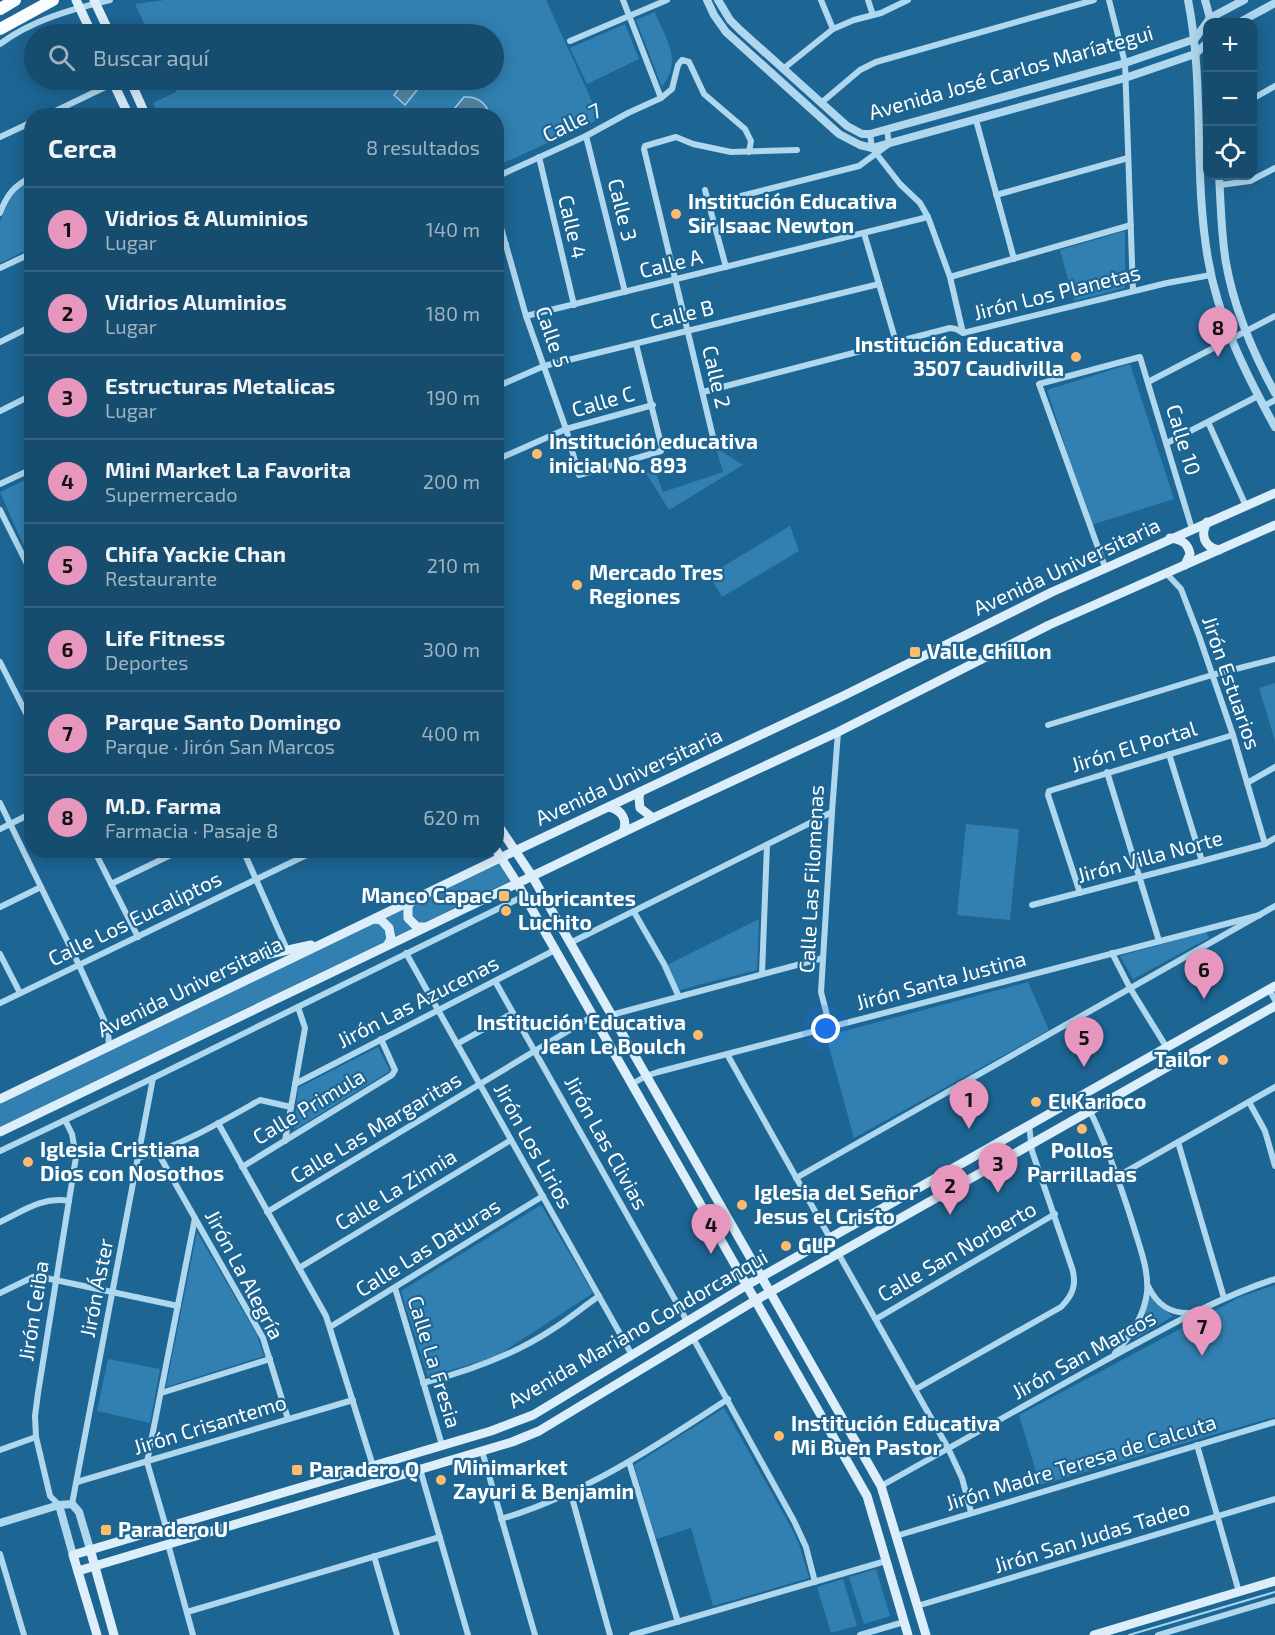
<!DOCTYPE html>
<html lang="es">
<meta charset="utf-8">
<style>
:root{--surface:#164c6e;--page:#235676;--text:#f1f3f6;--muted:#9eb4c2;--line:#356381;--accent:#e797bd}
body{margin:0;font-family:"Exo 2",sans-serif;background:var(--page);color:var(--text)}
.controls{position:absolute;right:18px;top:18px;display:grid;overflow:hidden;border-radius:12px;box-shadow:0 3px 15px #0003}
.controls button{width:54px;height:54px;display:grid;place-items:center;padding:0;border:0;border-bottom:2px solid var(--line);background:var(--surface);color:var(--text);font:30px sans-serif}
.you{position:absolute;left:826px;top:1029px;width:21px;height:21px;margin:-15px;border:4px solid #fff;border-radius:50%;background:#1a73e8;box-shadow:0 0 0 9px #1a73e833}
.badge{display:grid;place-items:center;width:39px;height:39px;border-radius:50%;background:var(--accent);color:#111;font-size:20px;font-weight:700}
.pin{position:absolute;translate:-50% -50px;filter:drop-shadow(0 2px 3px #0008)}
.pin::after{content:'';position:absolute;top:32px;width:21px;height:18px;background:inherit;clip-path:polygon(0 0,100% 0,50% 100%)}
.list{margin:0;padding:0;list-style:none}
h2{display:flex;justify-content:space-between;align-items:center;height:78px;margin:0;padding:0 24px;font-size:26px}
h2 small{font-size:20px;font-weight:400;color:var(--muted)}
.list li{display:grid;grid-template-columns:39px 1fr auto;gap:18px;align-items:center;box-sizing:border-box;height:84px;padding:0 24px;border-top:2px solid var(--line)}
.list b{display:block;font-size:22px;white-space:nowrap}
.list p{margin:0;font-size:20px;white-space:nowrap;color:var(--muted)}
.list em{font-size:20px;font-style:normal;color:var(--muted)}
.icon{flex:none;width:33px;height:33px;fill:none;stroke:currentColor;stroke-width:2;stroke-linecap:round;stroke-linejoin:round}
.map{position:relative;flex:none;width:1275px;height:1635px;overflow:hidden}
.search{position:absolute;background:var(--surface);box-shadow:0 3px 15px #0003;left:24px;top:24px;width:480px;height:66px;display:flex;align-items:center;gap:15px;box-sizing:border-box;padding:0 21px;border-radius:33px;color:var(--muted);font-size:22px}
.panel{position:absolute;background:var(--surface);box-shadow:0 3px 15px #0003;left:24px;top:108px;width:480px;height:750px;border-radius:24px}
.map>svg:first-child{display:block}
</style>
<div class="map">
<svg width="1275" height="1635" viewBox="0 0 1275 1635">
<rect width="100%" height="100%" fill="#1d6593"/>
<g fill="#3180b1">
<path d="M165,0H546L600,119L497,166L496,116L159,115L153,103L176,92L170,80H494V34H149L135,4Z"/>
<path d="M655,12C666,41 683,59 662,87L636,20Z"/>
<path d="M625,24L639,59L587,84L570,48Z"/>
<path d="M31,180V248L0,263V221L14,190Z"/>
<path d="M1125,231V288L1074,301L1060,250Z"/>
<path d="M1130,364L1174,499L1091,525L1047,390Z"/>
<path d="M716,448L743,465L669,510L646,473L655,471L663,492L723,472Z"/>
<path d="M31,477V546L25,549L0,492Z"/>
<path d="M790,526L799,551L722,597L709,575Z"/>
<path d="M1275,683V741L1259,688Z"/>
<path d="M966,824L1019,829L1010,920L957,915Z"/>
<path d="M499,863L510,881L0,1127V1103Z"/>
<path d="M759,919L757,970L679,990L667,965Z"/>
<path d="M1206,932L1209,938L1133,979L1120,956Z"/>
<path d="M1028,982L1049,1030L854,1138L826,1036Z"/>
<path d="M378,1047L390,1071L294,1130L298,1088Z"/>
<path d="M541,1205L593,1293L495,1357L428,1377L401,1291Z"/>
<path d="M197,1232L257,1335L264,1356L166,1387Z"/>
<path d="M1275,1285V1417L1040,1485L1019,1415L1240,1297Z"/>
<path d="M1150,1294L1156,1304L1173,1316L1135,1339L1145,1314Z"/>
<path d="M108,1359L160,1369L150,1423L97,1411Z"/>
<path d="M724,1408L791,1527L799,1544L809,1578L713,1606L691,1528L656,1539L634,1465Z"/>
<path d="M876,1569L890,1616L864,1624L849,1577Z"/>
<path d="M843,1579L857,1626L831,1633L817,1587Z"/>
</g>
<g fill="#5485a4" stroke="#a2d4f0" stroke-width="1.5">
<path d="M406,80H425L405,105L394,95Z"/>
<path d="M464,97C477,96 487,103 489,115H449Z"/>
</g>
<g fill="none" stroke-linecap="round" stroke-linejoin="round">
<path stroke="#a2d4f0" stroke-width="2" d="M1129,1635L1275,1592"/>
<g stroke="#afd7ee" stroke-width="6">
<path d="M623,0L661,98"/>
<path d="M821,0L833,29"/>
<path d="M868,0L873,15"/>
<path d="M1109,0L1125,63L1133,291"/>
<path d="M570,41L667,0"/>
<path d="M0,44C32,20 72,9 110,0"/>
<path d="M783,69L833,29L854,20L881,13L908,0"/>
<path d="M1252,99L1275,86"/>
<path d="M821,103L860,70L876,62L1094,0"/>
<path d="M45,116L120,80"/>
<path d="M976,120L1014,259"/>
<path d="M870,134L872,148L900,184L920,203L928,217L950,277L963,333"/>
<path d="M586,136L625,292"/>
<path d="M0,137L32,122"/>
<path d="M539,157L574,305"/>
<path d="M496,177L586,136L628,113L661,98L672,89L678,65L682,60L689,62L704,94L745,129L751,141L749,152"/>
<path d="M1220,185L1250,181L1275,168"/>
<path d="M705,190L726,267"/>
<path d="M996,195L1128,158"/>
<path d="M709,204L859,166L889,144L887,130"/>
<path d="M496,210L526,316L566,429L579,475L661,451L662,448L636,344"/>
<path d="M0,213C7,195 13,186 32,177"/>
<path d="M864,233L896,342"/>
<path d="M496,248L506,244"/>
<path d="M0,268L32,253"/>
<path d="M950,277L1131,225"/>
<path d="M526,316L928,217"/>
<path d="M0,342L32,326"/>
<path d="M1148,382L1275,316"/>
<path d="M496,387L544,366L879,284"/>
<path d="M703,392L950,328L956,329L963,333L1167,283L1211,275"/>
<path d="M1264,406L1275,400"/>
<path d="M0,411L32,395"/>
<path d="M1208,422L1246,506"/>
<path d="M713,437L644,149L645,146L676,137L693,144L731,152L797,150"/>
<path d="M1167,443L1258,396"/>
<path d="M496,460L566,429L653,405"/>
<path d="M0,484L32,469"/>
<path d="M0,510L32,574"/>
<path d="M1105,567L1039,384L1140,357L1192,529"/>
<path d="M1166,573L1181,589L1199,636L1233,735L1265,844"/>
<path d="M0,662L32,725"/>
<path d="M1048,725L1212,675L1275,659"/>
<path d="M1169,754L1202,861"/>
<path d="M1107,772L1159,941"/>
<path d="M1247,783L1275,767"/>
<path d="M0,803L79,965L108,1029L109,1047"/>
<path d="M0,829L32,813"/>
<path d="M94,850L138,937"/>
<path d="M243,850L285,945"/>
<path d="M111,884L181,850"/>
<path d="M1080,893L1048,795L1049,791L1233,735"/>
<path d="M1032,905L1202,861L1265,844L1275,838"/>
<path d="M0,907L41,887"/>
<path d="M634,912L664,964L679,997"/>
<path d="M570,943L832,812"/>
<path d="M406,953L632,1355"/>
<path d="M1112,953L1130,988L1167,1048"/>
<path d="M0,954L20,993"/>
<path d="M762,974L767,845"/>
<path d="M495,981L687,1321"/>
<path d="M1269,989L1275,1000"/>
<path d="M0,1003L317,850"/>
<path d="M611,1015L823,958"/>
<path d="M830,1027L821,992L832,812L838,732"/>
<path d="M457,1044L513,1013"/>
<path d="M727,1054L830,1238"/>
<path d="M295,1084L555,950"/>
<path d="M632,1084L646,1076L658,1072L1260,915"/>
<path d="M1249,1102L1265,1131L1275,1166"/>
<path d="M1090,1111C1109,1150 1122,1189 1135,1231C1141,1251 1149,1272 1147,1293C1144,1316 1130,1337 1115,1353"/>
<path d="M218,1123L326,1316L373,1466"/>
<path d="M285,1141L305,1028L298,1007"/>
<path d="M1178,1142L1224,1298"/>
<path d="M0,1151L153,1078L524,896"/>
<path d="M158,1153L263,1338L288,1419"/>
<path d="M139,1158C182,1145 221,1122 260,1100L291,1107"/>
<path d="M242,1167L392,1075L395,1070L381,1039"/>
<path d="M1118,1176L1275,1087"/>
<path d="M796,1178L1275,906"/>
<path d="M267,1212L593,1016"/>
<path d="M0,1222C23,1211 43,1196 69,1201"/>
<path d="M838,1253L948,1448L962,1478L971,1512"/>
<path d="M299,1268L511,1140"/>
<path d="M1148,1286C1157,1305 1170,1314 1191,1313"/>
<path d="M395,1288L442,1445"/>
<path d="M0,1293L33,1277H41L178,1306"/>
<path d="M876,1319L1055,1214"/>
<path d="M330,1327L543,1196"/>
<path d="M693,1338L794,1521L806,1547L815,1582"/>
<path d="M423,1383C469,1371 514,1355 553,1329C569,1319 583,1307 599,1296"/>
<path d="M916,1389L1061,1307C1073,1295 1077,1284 1072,1268L1032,1151L1029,1125"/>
<path d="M161,1393L270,1359"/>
<path d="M1197,1445L1239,1592"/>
<path d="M0,1450L36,1437"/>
<path d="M482,1451L535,1635"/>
<path d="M629,1462L678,1622"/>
<path d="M420,1469L468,1635"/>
<path d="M77,1482L353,1400"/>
<path d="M881,1486C953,1445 1026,1405 1099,1364C1156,1333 1213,1299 1275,1279"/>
<path d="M571,1494L610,1635"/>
<path d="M72,1504L153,1078"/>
<path d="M59,1505L50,1496L36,1437L35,1416L38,1393L76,1157L72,1134L65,1120"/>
<path d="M501,1519C585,1494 656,1446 728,1399"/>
<path d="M166,1527L147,1462L195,1218"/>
<path d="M896,1536L1275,1422"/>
<path d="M168,1544L193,1635"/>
<path d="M0,1554L24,1635"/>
<path d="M374,1556L397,1635"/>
<path d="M917,1606L1275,1499"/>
<path d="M187,1612L440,1537"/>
<path d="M632,1635L886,1561"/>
<path d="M860,1635L904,1622"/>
<path d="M1158,1635L1275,1600"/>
</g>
<g stroke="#afd7ee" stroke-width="8">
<path d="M707,0L714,15L726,32L839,134L860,145L872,148L1125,78L1195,54L1208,42"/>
<path d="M718,0L730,20L740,30L847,126L862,134H870L1125,63L1195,39L1210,18L1244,0"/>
<path d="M1188,0C1205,85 1193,173 1208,259C1218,319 1246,374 1275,427"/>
<path d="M1205,0L1211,22"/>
<path d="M1240,22L1275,3"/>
<path d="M1219,176C1221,205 1221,234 1226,263C1234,308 1253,353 1275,393"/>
<path d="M59,1505L73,1555"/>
<path d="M0,1523L59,1505L72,1504L79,1512L90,1549"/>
</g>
<g stroke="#dceefa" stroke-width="9">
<path d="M76,0L92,34"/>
<path d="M94,0L110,34"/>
<path d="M112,80L129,116"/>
<path d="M130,80L146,116"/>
<path d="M1207,522C1200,535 1204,547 1219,550"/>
<path d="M1170,538C1181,539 1188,543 1190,554L1185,565"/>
<path d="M640,792L639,798L640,808L653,818"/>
<path d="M609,807C622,810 628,820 623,832"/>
<path d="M496,822L532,876L881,1486L926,1635"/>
<path d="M496,850L517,883L867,1496L908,1635"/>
<path d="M412,901L408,906V918L417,927H424"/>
<path d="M375,919L381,920L389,928L391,939L388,944"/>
<path d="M265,955L311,945"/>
<path d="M0,1099L500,858L843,696L1052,592L1275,493"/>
<path d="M0,1132L653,818L838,732L1049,625L1275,525"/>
<path d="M90,1549L114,1635"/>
<path d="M78,1571L512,1442L539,1431L756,1300L1275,1006"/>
<path d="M97,1635L73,1555L491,1431L533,1415L548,1406L747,1285L1275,986"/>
<path d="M1094,1635L1275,1581"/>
</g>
<g stroke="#fafdff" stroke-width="12">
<path d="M0,9L15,0"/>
<path d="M0,29L53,0"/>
</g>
</g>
<g fill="#fdbb6e" stroke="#1d6593" stroke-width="2">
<circle cx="676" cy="214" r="6"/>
<circle cx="1076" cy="357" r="6"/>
<circle cx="537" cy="454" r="6"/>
<circle cx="577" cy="585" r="6"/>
<rect x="909" y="646" width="12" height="12" rx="3"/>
<rect x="498" y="890" width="12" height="12" rx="3"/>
<circle cx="506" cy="911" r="6"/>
<circle cx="698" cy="1035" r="6"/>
<circle cx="1223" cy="1060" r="6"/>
<circle cx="1036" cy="1102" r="6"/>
<circle cx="1082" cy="1129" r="6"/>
<circle cx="28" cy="1162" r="6"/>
<circle cx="742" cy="1205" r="6"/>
<circle cx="786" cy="1246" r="6"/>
<circle cx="779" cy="1436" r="6"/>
<rect x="291" y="1464" width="12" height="12" rx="3"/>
<circle cx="441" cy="1480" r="6"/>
<rect x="100" y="1524" width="12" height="12" rx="3"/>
</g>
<g text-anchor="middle" stroke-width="4.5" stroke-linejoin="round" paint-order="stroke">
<g font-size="21" fill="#fff" stroke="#1d6593">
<text transform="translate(1011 73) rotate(-16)" y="7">Avenida José Carlos Maríategui</text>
<text transform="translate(572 123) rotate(-26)" y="7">Calle 7</text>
<text transform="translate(622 210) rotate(76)" y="7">Calle 3</text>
<text transform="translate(572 227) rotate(77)" y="7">Calle 4</text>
<text transform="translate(671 264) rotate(-14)" y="7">Calle A</text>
<text transform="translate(1057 293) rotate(-14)" y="7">Jirón Los Planetas</text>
<text transform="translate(682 315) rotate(-14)" y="7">Calle B</text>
<text transform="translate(552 337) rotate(71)" y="7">Calle 5</text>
<text transform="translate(716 377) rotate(77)" y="7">Calle 2</text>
<text transform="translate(603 402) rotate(-16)" y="7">Calle C</text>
<text transform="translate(1183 440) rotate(73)" y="7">Calle 10</text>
<text transform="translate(1067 567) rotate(-25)" y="7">Avenida Universitaria</text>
<text transform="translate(1231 683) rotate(71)" y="7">Jirón Estuarios</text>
<text transform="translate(1134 747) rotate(-17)" y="7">Jirón El Portal</text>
<text transform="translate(629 777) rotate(-25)" y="7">Avenida Universitaria</text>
<text transform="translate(1150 857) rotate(-15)" y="7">Jirón Villa Norte</text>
<text transform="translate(812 879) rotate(-87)" y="7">Calle Las Filomenas</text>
<text transform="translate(135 919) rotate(-26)" y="7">Calle Los Eucaliptos</text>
<text transform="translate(941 981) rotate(-15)" y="7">Jirón Santa Justina</text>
<text transform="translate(190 987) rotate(-26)" y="7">Avenida Universitaria</text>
<text transform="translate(418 1002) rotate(-27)" y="7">Jirón Las Azucenas</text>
<text transform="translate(309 1107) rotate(-31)" y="7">Calle Primula</text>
<text transform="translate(376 1128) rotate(-31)" y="7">Calle Las Margaritas</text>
<text transform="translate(606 1143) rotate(61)" y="7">Jirón Las Clivias</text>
<text transform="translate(533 1146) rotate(61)" y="7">Jirón Los Lirios</text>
<text transform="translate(396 1190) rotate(-31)" y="7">Calle La Zinnia</text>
<text transform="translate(428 1248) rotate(-32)" y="7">Calle Las Daturas</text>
<text transform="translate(957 1252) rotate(-30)" y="7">Calle San Norberto</text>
<text transform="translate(244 1275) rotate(62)" y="7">Jirón La Alegría</text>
<text transform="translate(97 1288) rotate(-79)" y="7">Jirón Áster</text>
<text transform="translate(34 1311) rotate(-81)" y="7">Jirón Ceiba</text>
<text transform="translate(638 1329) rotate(-30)" y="7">Avenida Mariano Condorcanqui</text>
<text transform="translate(1084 1355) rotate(-29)" y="7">Jirón San Marcos</text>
<text transform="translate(434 1362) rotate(73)" y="7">Calle La Fresia</text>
<text transform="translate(210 1425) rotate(-17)" y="7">Jirón Crisantemo</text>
<text transform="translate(1081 1463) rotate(-17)" y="7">Jirón Madre Teresa de Calcuta</text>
<text transform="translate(1092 1537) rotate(-17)" y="7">Jirón San Judas Tadeo</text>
</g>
<g font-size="21" font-weight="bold" fill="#fff" stroke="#1d6593" text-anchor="start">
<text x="688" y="209">Institución Educativa<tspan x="688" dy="24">Sir Isaac Newton</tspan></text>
<text x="1064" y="352" text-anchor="end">Institución Educativa<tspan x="1064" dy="24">3507 Caudivilla</tspan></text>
<text x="549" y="449">Institución educativa<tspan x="549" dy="24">inicial No. 893</tspan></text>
<text x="589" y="580">Mercado Tres<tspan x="589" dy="24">Regiones</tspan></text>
<text x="927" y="659">Valle Chillon</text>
<text x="492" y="903" text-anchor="end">Manco Capac</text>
<text x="518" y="906">Lubricantes<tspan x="518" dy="24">Luchito</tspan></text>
<text x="686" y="1030" text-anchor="end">Institución Educativa<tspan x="686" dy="24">Jean Le Boulch</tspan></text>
<text x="1211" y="1067" text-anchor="end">Tailor</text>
<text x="1048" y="1109">El Karioco</text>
<text x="40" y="1157">Iglesia Cristiana<tspan x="40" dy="24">Dios con Nosothos</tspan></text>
<text x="1082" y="1158" text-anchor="middle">Pollos<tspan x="1082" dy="24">Parrilladas</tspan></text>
<text x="754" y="1200">Iglesia del Señor<tspan x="754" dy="24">Jesus el Cristo</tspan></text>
<text x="798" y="1253">GLP</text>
<text x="791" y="1431">Institución Educativa<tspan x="791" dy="24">Mi Buen Pastor</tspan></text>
<text x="453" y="1475">Minimarket<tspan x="453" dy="24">Zayuri &amp; Benjamin</tspan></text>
<text x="309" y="1477">Paradero Q</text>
<text x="118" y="1537">Paradero U</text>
</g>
</g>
</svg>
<div class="controls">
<button>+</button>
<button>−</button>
<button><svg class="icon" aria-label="locate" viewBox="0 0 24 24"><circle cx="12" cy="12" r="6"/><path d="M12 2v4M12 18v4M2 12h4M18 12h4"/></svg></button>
</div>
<div class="you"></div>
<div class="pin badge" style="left:969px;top:1129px">1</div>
<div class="pin badge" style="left:950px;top:1215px">2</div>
<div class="pin badge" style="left:998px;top:1193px">3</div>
<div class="pin badge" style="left:711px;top:1254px">4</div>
<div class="pin badge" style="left:1084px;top:1067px">5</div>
<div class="pin badge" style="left:1204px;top:999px">6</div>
<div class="pin badge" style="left:1202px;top:1356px">7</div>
<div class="pin badge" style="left:1218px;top:357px">8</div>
<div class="search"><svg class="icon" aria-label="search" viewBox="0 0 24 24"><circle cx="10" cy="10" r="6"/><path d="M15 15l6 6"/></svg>Buscar aquí</div>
<section class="panel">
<h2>Cerca<small>8 resultados</small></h2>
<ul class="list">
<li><span class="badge">1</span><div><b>Vidrios &amp; Aluminios</b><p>Lugar</p></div><em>140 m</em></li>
<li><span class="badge">2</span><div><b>Vidrios Aluminios</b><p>Lugar</p></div><em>180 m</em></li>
<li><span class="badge">3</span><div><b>Estructuras Metalicas</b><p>Lugar</p></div><em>190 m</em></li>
<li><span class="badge">4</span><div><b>Mini Market La Favorita</b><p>Supermercado</p></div><em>200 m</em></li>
<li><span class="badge">5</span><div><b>Chifa Yackie Chan</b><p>Restaurante</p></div><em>210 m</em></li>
<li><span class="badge">6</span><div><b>Life Fitness</b><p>Deportes</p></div><em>300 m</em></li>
<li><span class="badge">7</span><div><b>Parque Santo Domingo</b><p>Parque · Jirón San Marcos</p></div><em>400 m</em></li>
<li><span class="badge">8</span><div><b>M.D. Farma</b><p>Farmacia · Pasaje 8</p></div><em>620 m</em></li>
</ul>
</section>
</div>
